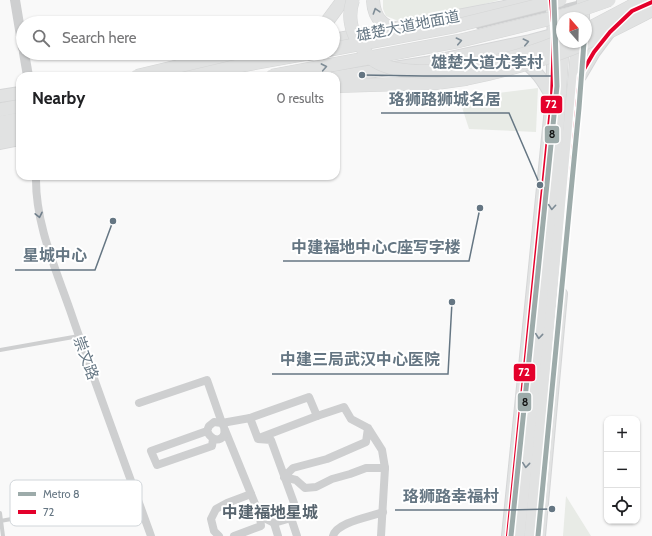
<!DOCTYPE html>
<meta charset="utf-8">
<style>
:root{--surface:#fff;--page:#f6f6f6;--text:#202124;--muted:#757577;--line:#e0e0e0}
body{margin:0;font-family:Cabin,"Noto Sans SC",sans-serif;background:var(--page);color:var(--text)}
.controls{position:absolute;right:12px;bottom:12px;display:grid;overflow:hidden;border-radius:8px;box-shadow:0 1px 3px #0004}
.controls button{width:36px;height:36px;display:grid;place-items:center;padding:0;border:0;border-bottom:1px solid var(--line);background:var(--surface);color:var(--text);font:20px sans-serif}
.compass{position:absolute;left:556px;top:12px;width:36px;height:36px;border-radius:50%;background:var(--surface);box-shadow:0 1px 3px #0004;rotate:340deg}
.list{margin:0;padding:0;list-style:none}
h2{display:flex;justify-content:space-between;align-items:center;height:52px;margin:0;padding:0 16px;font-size:17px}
h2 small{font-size:13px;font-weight:400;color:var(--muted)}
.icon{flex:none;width:22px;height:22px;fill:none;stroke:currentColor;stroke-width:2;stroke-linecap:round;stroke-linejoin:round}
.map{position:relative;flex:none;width:652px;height:536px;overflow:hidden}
.search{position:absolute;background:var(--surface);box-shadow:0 1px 3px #0004;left:16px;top:16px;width:324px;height:44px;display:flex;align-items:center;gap:10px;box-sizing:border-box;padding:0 14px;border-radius:22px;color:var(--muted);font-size:15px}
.panel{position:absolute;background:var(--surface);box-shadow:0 1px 3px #0004;left:16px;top:72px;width:324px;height:108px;border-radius:12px}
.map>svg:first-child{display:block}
</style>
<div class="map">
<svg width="652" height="536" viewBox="0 0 652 536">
<rect width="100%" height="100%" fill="#f9f9f9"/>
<g fill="#e8ebe6">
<path d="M383,0H500L446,14L408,21L396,20L386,16L383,9Z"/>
<path d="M538,88L536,132L469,129L459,98Z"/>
<path d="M566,496L591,536H563Z"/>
</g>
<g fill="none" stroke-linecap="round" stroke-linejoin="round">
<defs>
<g id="primary">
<path d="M583,0V18"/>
<path d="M633,11L652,2"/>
<path d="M333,40L504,7L530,0"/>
<path d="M521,59C536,70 543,80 552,97"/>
<path d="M218,63L268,53"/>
<path d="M580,76L594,52L609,32"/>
<path d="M336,77L426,63L530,41L560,33"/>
<path d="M0,96L20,93"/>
<path d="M0,133L20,129"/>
<path d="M0,143L20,139"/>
<path d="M508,536L552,98L554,34L551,0"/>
<path d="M539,536L561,294"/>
</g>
<g id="trunk">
<path d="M326,23L343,0"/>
<path d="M183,76L310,53"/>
<path d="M336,86L436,83L465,79"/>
<path d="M0,110L20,106"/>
<path d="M0,123L20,119"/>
<path d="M518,536L552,201L563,42"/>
<path d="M531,536L577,54V42"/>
</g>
</defs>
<use href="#primary" stroke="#d5d6d7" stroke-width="14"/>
<use href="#trunk" stroke="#d5d6d6" stroke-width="14"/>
<g stroke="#cecfd0" stroke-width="4">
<path d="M478,27L581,2"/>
<path d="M309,59L334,54"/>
<path d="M0,350L79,336"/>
<path d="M0,513L3,536"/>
<path d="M0,521L137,497"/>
</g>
<g stroke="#cecfd0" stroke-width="8">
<path d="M36,176C35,223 55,267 70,310C96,386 124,461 151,536"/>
<path d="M139,403L207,380L222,423L250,418L258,439L271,440L294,503L291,518L274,523L260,516L225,430"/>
<path d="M317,416L344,407L351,419L368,428L382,450L385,468H366L350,474L332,479L316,487L305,488L296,480L284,477L293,468L327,459L366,442L368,428"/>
<path d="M250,418L309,397L317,416L259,438"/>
<path d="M207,431C214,447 231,438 222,423L214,422L209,426L207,431L151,451L157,465L212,446L213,439"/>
<path d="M291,518L297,536"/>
<path d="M274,523L278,536"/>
<path d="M219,536L214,531L211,519L216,509L227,503L251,494"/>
<path d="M234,536L261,526L260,516"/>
<path d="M333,536C337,522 370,517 383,512"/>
<path d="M381,536L385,468"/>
</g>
<g stroke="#cecfd0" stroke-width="10">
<path d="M15,0L23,48"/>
<path d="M24,53L28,76"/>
</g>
<use href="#primary" stroke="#e1e2e2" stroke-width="12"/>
<use href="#trunk" stroke="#e1e2e2" stroke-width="13"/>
<defs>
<g id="trunk-bridge">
<path d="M353,0C348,14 350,30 359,43C363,50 368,57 375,61C415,86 522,59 562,40"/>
<path d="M373,0C374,23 387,27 406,35"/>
<path d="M586,30L643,0"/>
<path d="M333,49L455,26L560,0"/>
<path d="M137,76L234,53"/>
<path d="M272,76L459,41L569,14L609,0"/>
<path d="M465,79C498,72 531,64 563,52C593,41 623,25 652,10"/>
</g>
</defs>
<use href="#trunk-bridge" stroke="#d5d6d6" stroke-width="14" stroke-linecap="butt"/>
<use href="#trunk-bridge" stroke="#e1e2e2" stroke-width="13"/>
<defs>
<g id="bus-1">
<path d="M508,536L552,98L554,34L551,0"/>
<path d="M539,536L580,76L594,52L610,32L632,11L652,2"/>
</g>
</defs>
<use href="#bus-1" stroke="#fff" stroke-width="7"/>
<use href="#bus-1" stroke="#e4002b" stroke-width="4"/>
<defs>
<g id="metro-1">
<path d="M511,536L557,86L554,0"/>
<path d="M538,536L579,108L584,42"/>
</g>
</defs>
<use href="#metro-1" stroke="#fff" stroke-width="8"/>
<use href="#metro-1" stroke="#9dabaa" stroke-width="5"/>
</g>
<defs><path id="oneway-chevron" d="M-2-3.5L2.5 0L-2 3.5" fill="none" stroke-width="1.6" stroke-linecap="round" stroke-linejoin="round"/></defs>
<g stroke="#7e8c96">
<use href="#oneway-chevron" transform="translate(376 11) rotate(-108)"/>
<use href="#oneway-chevron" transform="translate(459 41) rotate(-12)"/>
<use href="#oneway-chevron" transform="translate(526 42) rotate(-13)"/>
<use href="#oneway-chevron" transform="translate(324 67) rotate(-11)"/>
<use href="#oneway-chevron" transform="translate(552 207) rotate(95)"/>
<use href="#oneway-chevron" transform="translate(539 336) rotate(96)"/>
<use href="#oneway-chevron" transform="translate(526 465) rotate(96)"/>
</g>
<use stroke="#707f8b" href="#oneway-chevron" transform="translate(39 215) rotate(78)"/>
<g text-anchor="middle" stroke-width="4" stroke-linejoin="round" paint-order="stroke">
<g font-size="15" fill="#657683" stroke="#fff">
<text transform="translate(408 26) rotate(-11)" y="5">雄楚大道地面道</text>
<text transform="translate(86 358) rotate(70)" y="5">崇文路</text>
</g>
<g font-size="16" font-weight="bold" fill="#57646e" stroke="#fff">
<text x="270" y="518">中建福地星城</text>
</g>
</g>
<rect x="10" y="480" width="132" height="46" rx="6" fill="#fff" stroke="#d1d6da" stroke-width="1"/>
<rect x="18" y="492" width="18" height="4" fill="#9dabaa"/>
<rect x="18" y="510" width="18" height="4" fill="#e4002b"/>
<g font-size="11" fill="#657683">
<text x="43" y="498">Metro 8</text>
<text x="43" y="516">72</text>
</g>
<path fill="none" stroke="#657683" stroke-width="1.5" d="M362 75L423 76H551M540 185L509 113H381M480 208L469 261H283M113 221L95 270H15M452 302L448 374H272M552 509L507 510H395"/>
<g fill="#657683" stroke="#fff" stroke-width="1.5">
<circle cx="362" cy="75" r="4"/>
<circle cx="540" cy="185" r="4"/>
<circle cx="480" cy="208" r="4"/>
<circle cx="113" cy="221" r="4"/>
<circle cx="452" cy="302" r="4"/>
<circle cx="552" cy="509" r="4"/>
</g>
<g font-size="16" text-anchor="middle" font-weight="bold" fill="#657683" stroke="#fff" stroke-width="4" stroke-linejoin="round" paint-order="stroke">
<text x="487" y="68">雄楚大道尤李村</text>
<text x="445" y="105">珞狮路狮城名居</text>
<text x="376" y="253">中建福地中心C座写字楼</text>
<text x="55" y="261">星城中心</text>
<text x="360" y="365">中建三局武汉中心医院</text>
<text x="451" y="502">珞狮路幸福村</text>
</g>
<g stroke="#fff" stroke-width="1.5">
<rect x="540" y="95" width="23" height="19" rx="4" fill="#e4002b"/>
<rect x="544" y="125" width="16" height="19" rx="4" fill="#9dabaa"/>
<rect x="513" y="363" width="23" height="19" rx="4" fill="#e4002b"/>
<rect x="517" y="392" width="15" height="20" rx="4" fill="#9dabaa"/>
</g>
<g font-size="11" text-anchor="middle" font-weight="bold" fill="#fff">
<text x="551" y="108">72</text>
<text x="524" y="376">72</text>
</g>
<g font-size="11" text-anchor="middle" font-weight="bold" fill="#111">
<text x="552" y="138">8</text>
<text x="525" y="406">8</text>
</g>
</svg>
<div class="controls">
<button>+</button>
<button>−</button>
<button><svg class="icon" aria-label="locate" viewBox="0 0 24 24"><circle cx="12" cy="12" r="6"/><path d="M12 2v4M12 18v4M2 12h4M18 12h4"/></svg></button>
</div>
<svg class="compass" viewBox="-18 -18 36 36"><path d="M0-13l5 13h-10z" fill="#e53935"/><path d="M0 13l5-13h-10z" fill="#757577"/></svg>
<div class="search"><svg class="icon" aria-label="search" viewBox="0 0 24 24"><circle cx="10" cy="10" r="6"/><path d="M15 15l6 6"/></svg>Search here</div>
<section class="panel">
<h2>Nearby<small>0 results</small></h2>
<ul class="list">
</ul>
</section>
</div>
